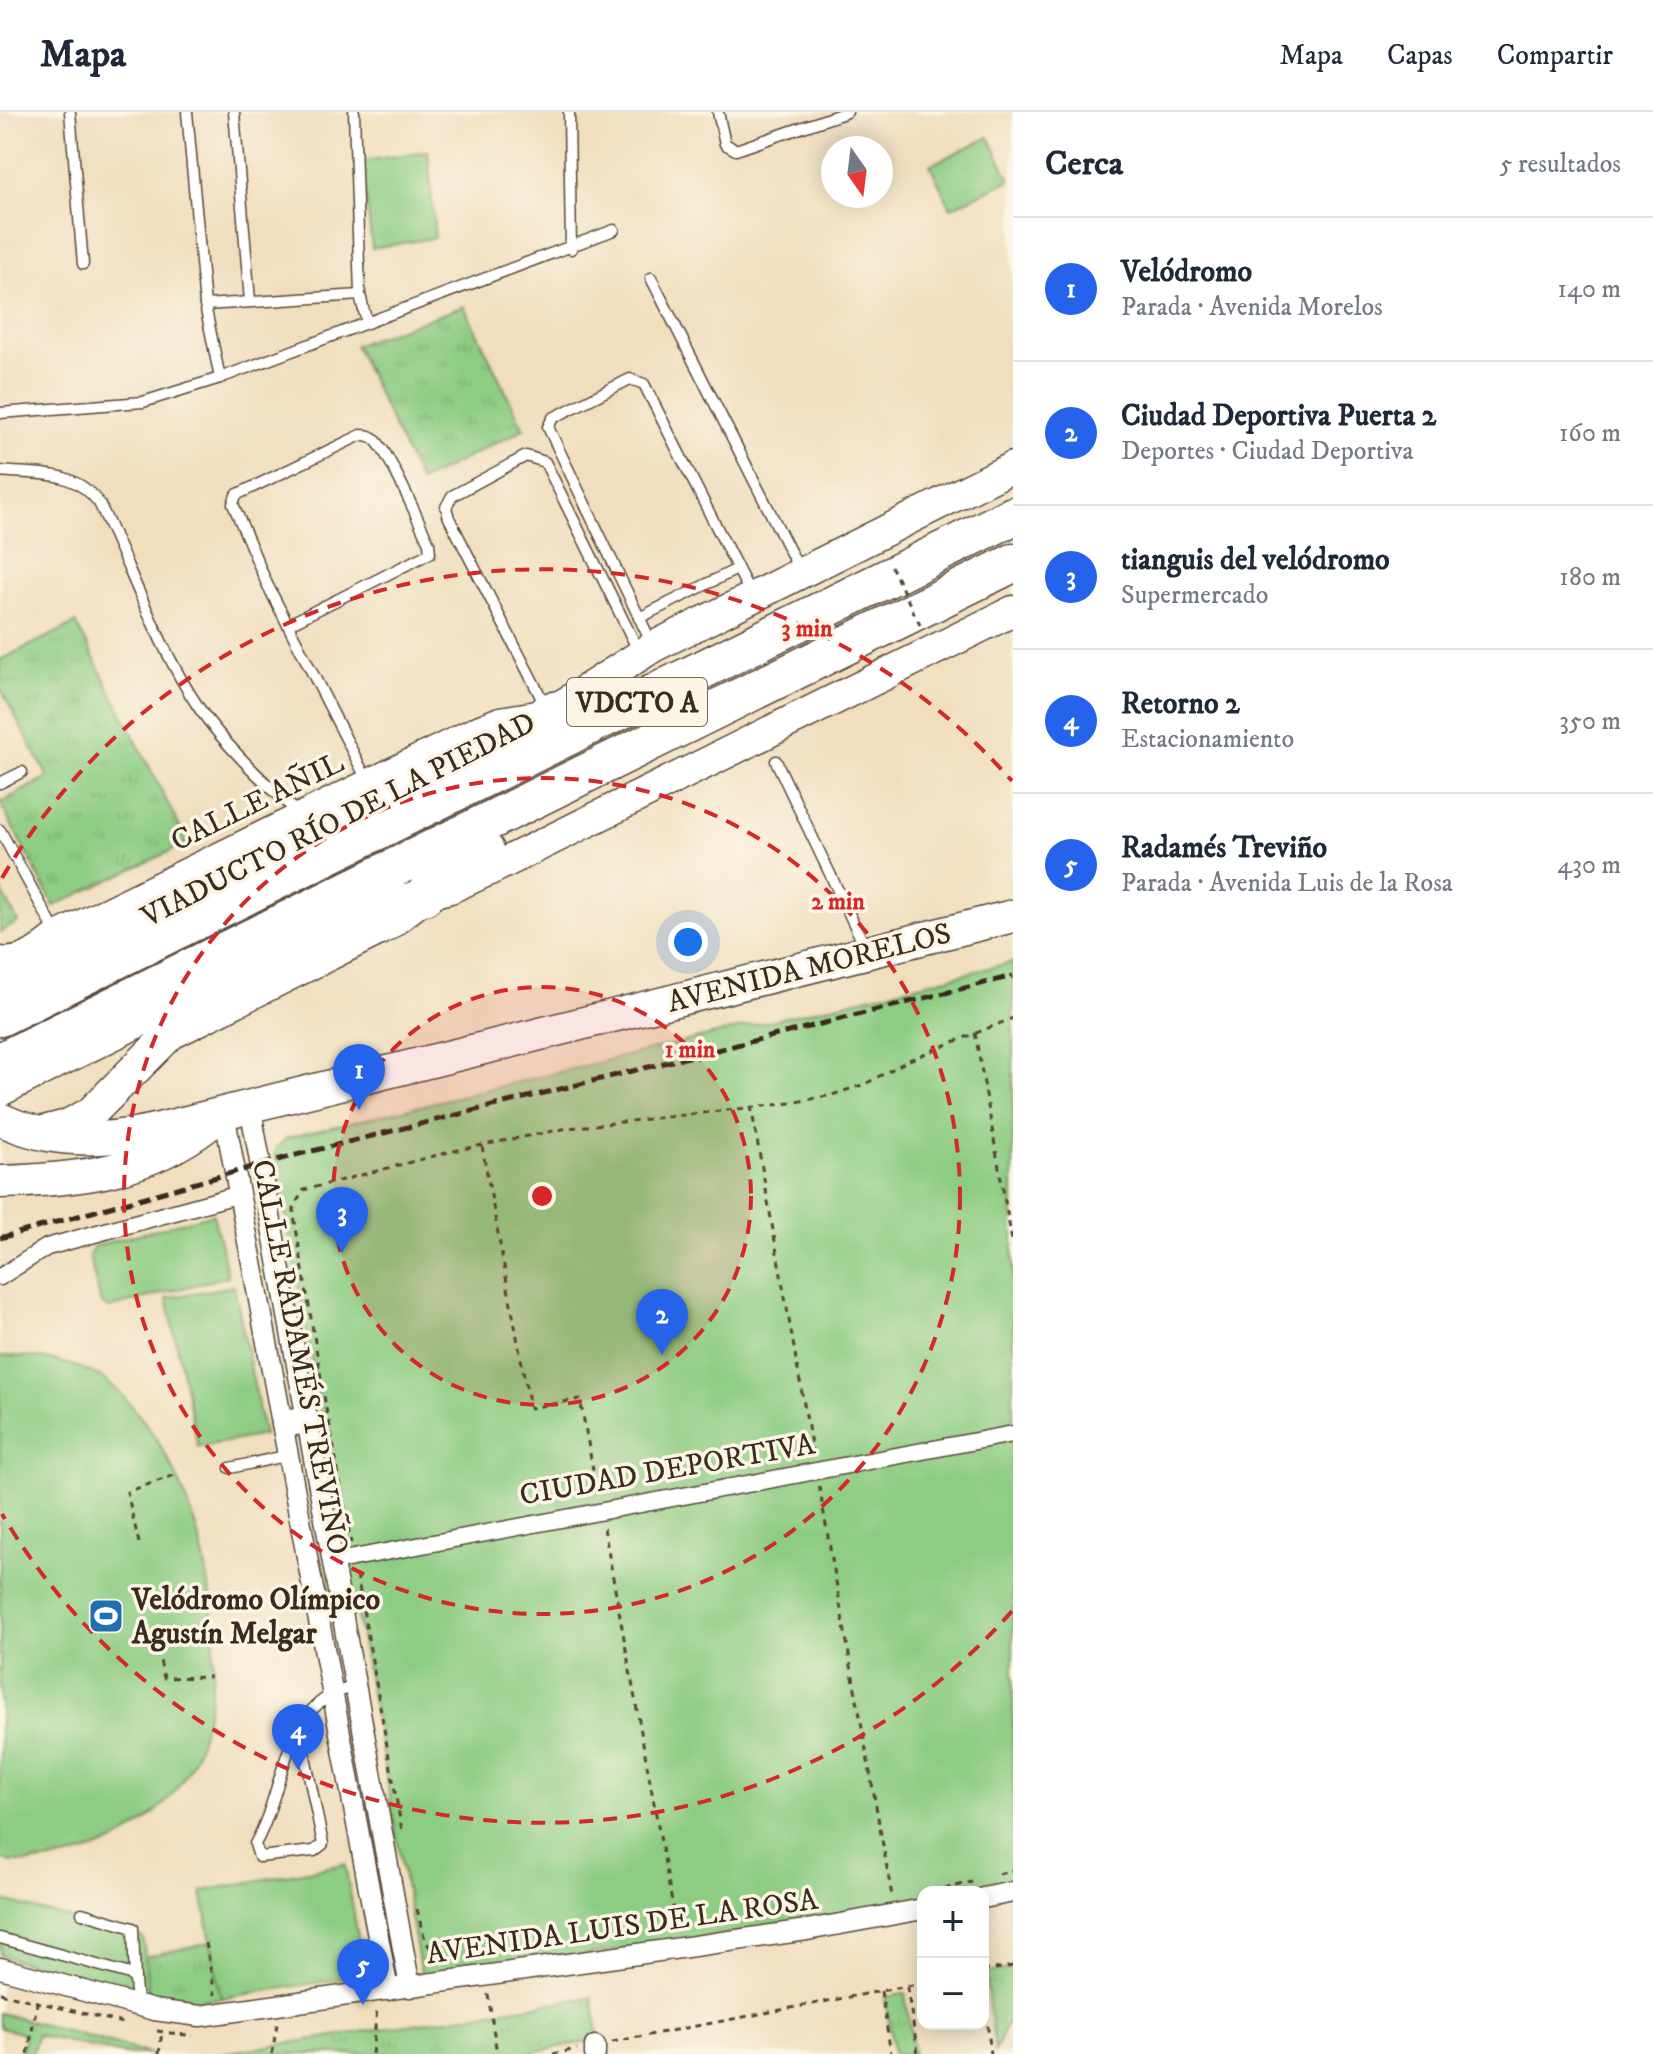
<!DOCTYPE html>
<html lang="es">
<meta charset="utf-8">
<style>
:root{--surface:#fff;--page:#f2f2f3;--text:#1f2937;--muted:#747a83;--line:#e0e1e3;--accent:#2563eb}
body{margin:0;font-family:"IM FELL DW Pica",serif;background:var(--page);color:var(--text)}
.controls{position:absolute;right:24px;bottom:24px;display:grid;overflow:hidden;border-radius:16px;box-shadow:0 4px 20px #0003}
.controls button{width:72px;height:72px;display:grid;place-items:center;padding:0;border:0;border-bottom:2px solid var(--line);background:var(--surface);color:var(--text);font:40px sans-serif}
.compass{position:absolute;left:821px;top:24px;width:72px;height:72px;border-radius:50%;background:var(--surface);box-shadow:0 4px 20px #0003;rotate:166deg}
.you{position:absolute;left:688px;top:830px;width:28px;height:28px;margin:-20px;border:6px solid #fff;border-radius:50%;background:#1a73e8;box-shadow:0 0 0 12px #1a73e833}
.badge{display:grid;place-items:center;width:52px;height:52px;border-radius:50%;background:var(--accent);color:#fff;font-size:26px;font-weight:700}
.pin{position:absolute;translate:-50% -66px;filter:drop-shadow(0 2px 4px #0008)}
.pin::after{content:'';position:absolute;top:42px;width:28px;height:24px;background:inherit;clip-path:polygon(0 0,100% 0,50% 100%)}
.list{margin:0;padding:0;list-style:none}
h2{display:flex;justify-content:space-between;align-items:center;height:104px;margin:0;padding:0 32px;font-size:34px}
h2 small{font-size:26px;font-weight:400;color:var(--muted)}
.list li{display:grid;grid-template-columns:52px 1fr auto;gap:24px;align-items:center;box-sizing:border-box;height:144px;padding:0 32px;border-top:2px solid var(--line)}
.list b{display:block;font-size:30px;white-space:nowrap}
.list p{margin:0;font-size:26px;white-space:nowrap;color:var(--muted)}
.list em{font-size:26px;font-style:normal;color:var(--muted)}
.map{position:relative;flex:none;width:1013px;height:1942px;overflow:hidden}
header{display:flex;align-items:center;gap:48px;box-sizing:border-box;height:112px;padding:0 40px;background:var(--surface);border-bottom:2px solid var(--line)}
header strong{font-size:38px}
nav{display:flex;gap:44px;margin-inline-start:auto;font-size:28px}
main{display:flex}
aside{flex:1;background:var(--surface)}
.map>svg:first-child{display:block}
</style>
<header>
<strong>Mapa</strong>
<nav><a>Mapa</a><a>Capas</a><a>Compartir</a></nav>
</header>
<main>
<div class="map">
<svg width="1013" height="1942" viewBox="0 0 1013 1942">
<defs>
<pattern id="grass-tufts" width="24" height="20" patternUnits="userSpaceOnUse" patternTransform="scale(2)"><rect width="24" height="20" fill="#8dcc83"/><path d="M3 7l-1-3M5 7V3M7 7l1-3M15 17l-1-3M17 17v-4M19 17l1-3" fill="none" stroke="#7baf71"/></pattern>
</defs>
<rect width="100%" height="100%" fill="#fcf5e5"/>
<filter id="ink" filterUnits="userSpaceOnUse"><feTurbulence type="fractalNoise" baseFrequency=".0125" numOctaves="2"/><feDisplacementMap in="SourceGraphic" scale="16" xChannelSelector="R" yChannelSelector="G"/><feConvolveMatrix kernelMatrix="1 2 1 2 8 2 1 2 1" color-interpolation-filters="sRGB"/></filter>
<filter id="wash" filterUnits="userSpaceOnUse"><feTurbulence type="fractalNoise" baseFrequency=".006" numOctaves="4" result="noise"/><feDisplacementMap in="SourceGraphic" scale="32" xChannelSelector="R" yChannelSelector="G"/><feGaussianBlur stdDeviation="1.8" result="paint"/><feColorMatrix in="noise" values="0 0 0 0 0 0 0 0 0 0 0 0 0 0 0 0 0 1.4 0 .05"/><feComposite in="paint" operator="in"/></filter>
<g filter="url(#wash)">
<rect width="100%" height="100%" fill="#f0debe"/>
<g fill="url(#grass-tufts)" stroke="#647b50" stroke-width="2">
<path d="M464,194L524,317L420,370L355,233Z"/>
<path d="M76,511L188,731L54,794L0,691L48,665L0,576V548Z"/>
<path d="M0,776L18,810L0,821Z"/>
<path d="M211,1830L221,1886L182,1890L149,1883L144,1845Z"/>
<path d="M1013,1856V1899L995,1939L985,1862Z"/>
<path d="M905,1882L914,1942H894L885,1885Z"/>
<path d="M592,1885L599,1928L520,1942H215Z"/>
<path d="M0,1901L151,1942H123L37,1923L32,1942H21L25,1922L0,1916Z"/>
</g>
<g fill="#8dcc83" stroke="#647b50" stroke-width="2">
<path d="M989,25L1010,68L951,96L930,53Z"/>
<path d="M428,39L435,126L372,136L362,49Z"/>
<path d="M1013,850V1777L923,1780V1793L422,1867L275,1042L277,1035L287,1026Z"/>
<path d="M213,1102L228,1164L109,1196L101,1191L89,1144L94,1134Z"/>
<path d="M234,1174L264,1323L198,1335L167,1186Z"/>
<path d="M0,1244C36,1244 74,1248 105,1268C118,1277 129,1291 139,1303C208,1388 235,1541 195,1644C177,1690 131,1728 84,1741C57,1749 28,1753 0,1748Z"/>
<path d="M345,1752L365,1863L221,1886L202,1779Z"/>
<path d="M0,1788L143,1825L149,1883L0,1844Z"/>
</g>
</g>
<g filter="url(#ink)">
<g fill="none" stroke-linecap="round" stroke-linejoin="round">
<defs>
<g id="service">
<path d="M70,0L83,152"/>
<path d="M187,0L205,193"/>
<path d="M234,0L250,189"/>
<path d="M354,0L360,183L367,211"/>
<path d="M569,0L571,137"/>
<path d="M718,0L725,32L736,38L847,0"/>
<path d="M651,166L800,459"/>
<path d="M220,266L205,193L360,183"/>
<path d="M0,301L143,290L220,266L614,118"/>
<path d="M0,359C39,363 74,357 99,391C132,458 157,534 199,596C224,632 267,674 301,703"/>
<path d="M639,506L737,457"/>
<path d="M289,512L430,441L429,431C418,409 389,338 373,326C369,323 366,323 361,323L236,383L233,392L267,472L367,668"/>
<path d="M651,530L548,315L553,306L630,267L644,272L751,483"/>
<path d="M546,595L449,406L446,395L452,384L526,344L545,350L639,540"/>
<path d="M776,649L865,835"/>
<path d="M0,671L22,660"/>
<path d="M0,718L56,821"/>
<path d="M230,1356L290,1343"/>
<path d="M299,1615L323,1732L314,1739L259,1745L255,1732C287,1675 281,1588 355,1575"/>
<path d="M82,1801L133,1816L135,1868"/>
<path d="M0,1826L130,1862L135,1868L137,1893"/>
</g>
<g id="pedestrian">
<path d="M0,1165L47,1135L240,1082"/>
<path d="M332,1450L1013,1322"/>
</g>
<g id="minor">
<path d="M250,994L410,1875"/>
<path d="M224,1001L388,1878"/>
<path d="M983,1786L1013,1780"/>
<path d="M0,1856L154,1898L200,1904L807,1818L923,1797"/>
<path d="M595,1942V1934"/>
</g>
<g id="tertiary">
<path d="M0,848C24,851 39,837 57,823L480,616L500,608L549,600"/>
<path d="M285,1312L306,1308"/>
</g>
<g id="secondary">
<path d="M0,876L512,625L653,535L1013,355"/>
<path d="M0,979L364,798L450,776L496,755L1013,499"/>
</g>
<g id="primary">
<path d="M0,1007C50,1031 98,1030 151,1019L1013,804"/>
<path d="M44,1020L67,1014L90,1002L171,921L387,813L424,784"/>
<path d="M0,1070C76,1068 146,1061 209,1012"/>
</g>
<g id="motorway">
<path d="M549,600L576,595L610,582"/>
<path d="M424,784L441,764L485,739"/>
<path d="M0,905L1013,404"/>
<path d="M0,950L1013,451"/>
</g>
</defs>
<use href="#service" stroke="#564536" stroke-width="13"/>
<use href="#pedestrian" stroke="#564536" stroke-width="19"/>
<use href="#minor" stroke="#564536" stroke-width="23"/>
<use href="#tertiary" stroke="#564536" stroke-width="29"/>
<use href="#secondary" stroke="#564536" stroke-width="33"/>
<use href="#primary" stroke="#564536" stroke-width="35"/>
<use href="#motorway" stroke="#564536" stroke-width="41"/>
<g stroke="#564536" stroke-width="3" stroke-dasharray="6 6" stroke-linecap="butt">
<path d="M975,921L1013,1134"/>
<path d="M751,994L813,1343"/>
<path d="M482,1034L530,1296L580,1287L598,1385"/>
<path d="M327,1302L294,1104V1094L304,1078L453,1039L568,1016L791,991L832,983L865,972L909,948L1013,906"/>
<path d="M329,1309L351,1431"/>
<path d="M819,1374L892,1784"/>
<path d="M604,1416L677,1818"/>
<path d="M139,1431L127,1380L175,1363"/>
<path d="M357,1463L402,1719"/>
<path d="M155,1526L164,1566L210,1565"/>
<path d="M999,1762L1013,1758"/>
<path d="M933,1780L972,1770"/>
<path d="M417,1797C423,1821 425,1844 452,1848"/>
<path d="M206,1831L215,1883"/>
<path d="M983,1859L1013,1854"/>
<path d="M907,1875L918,1942"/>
<path d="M983,1878L991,1942"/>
<path d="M881,1879L891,1942"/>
<path d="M0,1881L123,1911"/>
<path d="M488,1882L497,1942"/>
<path d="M157,1919L193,1924"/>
<path d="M612,1930L923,1871"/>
<path d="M28,1942L37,1891"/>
<path d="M159,1942L162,1920"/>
<path d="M272,1942L277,1912"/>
<path d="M372,1942L377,1898"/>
<path d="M553,1942L577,1937"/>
</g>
<use href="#service" stroke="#fff" stroke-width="10"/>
<use href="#pedestrian" stroke="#fff" stroke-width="16"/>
<use href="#minor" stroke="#fff" stroke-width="20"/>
<use href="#tertiary" stroke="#fff" stroke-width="26"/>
<use href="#secondary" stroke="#fff" stroke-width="30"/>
<use href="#primary" stroke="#fff" stroke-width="32"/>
<use href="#motorway" stroke="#fff" stroke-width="38"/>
<path stroke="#3b2a1e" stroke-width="5" stroke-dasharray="12 6" stroke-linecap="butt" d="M0,1126L288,1045L1013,864"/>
<path stroke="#564536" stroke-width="3" stroke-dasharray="6 6" stroke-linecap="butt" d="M891,454L920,513"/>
</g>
</g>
<circle cx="542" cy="1084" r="209" fill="#d62828" fill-opacity=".12"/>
<g fill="none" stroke="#d62828" stroke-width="4" stroke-dasharray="14 10">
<circle cx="542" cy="1084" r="209"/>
<circle cx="542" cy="1084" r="418"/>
<path d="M1012 1499A627 627 0 0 1 2 1402M2 766A627 627 0 0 1 1012 669"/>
</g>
<defs>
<symbol id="stadium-square" viewBox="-11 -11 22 22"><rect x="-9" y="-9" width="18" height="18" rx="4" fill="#1f6fb2" stroke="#fcf5e5"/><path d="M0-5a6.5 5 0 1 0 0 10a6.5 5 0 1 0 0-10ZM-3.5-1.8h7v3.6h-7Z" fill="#fff"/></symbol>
</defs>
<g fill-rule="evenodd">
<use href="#stadium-square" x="86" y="1484" width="40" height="40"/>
</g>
<g text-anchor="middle" stroke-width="7" stroke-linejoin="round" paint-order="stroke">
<rect fill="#fcf5e5" stroke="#75675a" stroke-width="2" x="567" y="566" width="140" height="48" rx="6"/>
<g font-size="28" font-weight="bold" fill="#3b2a1e">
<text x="637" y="600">VDCTO A</text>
</g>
<g font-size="30" fill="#3b2a1e" stroke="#fcf5e5">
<text transform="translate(257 689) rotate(-26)" y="10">CALLE AÑIL</text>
<text transform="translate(338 707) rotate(-27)" y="10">VIADUCTO RÍO DE LA PIEDAD</text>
<text transform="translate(809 855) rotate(-14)" y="10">AVENIDA MORELOS</text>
<text transform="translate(301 1245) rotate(79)" y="10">CALLE RADAMÉS TREVIÑO</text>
<text transform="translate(667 1357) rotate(-10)" y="10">CIUDAD DEPORTIVA</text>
<text transform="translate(622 1814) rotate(-8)" y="10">AVENIDA LUIS DE LA ROSA</text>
</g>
<g font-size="30" font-weight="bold" fill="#3b2a1e" stroke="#fcf5e5" text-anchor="start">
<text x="132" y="1497">Velódromo Olímpico<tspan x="132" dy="34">Agustín Melgar</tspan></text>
</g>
</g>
<circle cx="542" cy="1084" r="12" fill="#d62828" stroke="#fcf5e5" stroke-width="4"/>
<g font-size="24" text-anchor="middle" font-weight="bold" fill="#d62828" stroke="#fcf5e5" stroke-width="7" stroke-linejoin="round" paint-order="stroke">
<text x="807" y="524">3 min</text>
<text x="838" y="797">2 min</text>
<text x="690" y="945">1 min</text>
</g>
</svg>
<div class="controls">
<button>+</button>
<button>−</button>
</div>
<svg class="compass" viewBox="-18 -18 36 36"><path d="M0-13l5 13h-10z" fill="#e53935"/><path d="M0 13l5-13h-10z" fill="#747a83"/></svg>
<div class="you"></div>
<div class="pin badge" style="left:359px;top:998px">1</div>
<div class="pin badge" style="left:662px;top:1243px">2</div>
<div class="pin badge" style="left:342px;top:1141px">3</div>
<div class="pin badge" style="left:298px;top:1658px">4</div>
<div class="pin badge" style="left:363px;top:1893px">5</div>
</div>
<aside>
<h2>Cerca<small>5 resultados</small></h2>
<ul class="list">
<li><span class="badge">1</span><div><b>Velódromo</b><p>Parada · Avenida Morelos</p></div><em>140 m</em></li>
<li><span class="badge">2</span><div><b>Ciudad Deportiva Puerta 2</b><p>Deportes · Ciudad Deportiva</p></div><em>160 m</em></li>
<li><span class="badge">3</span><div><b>tianguis del velódromo</b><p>Supermercado</p></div><em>180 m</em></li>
<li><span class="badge">4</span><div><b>Retorno 2</b><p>Estacionamiento</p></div><em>350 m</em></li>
<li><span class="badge">5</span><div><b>Radamés Treviño</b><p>Parada · Avenida Luis de la Rosa</p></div><em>430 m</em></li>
</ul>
</aside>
</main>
